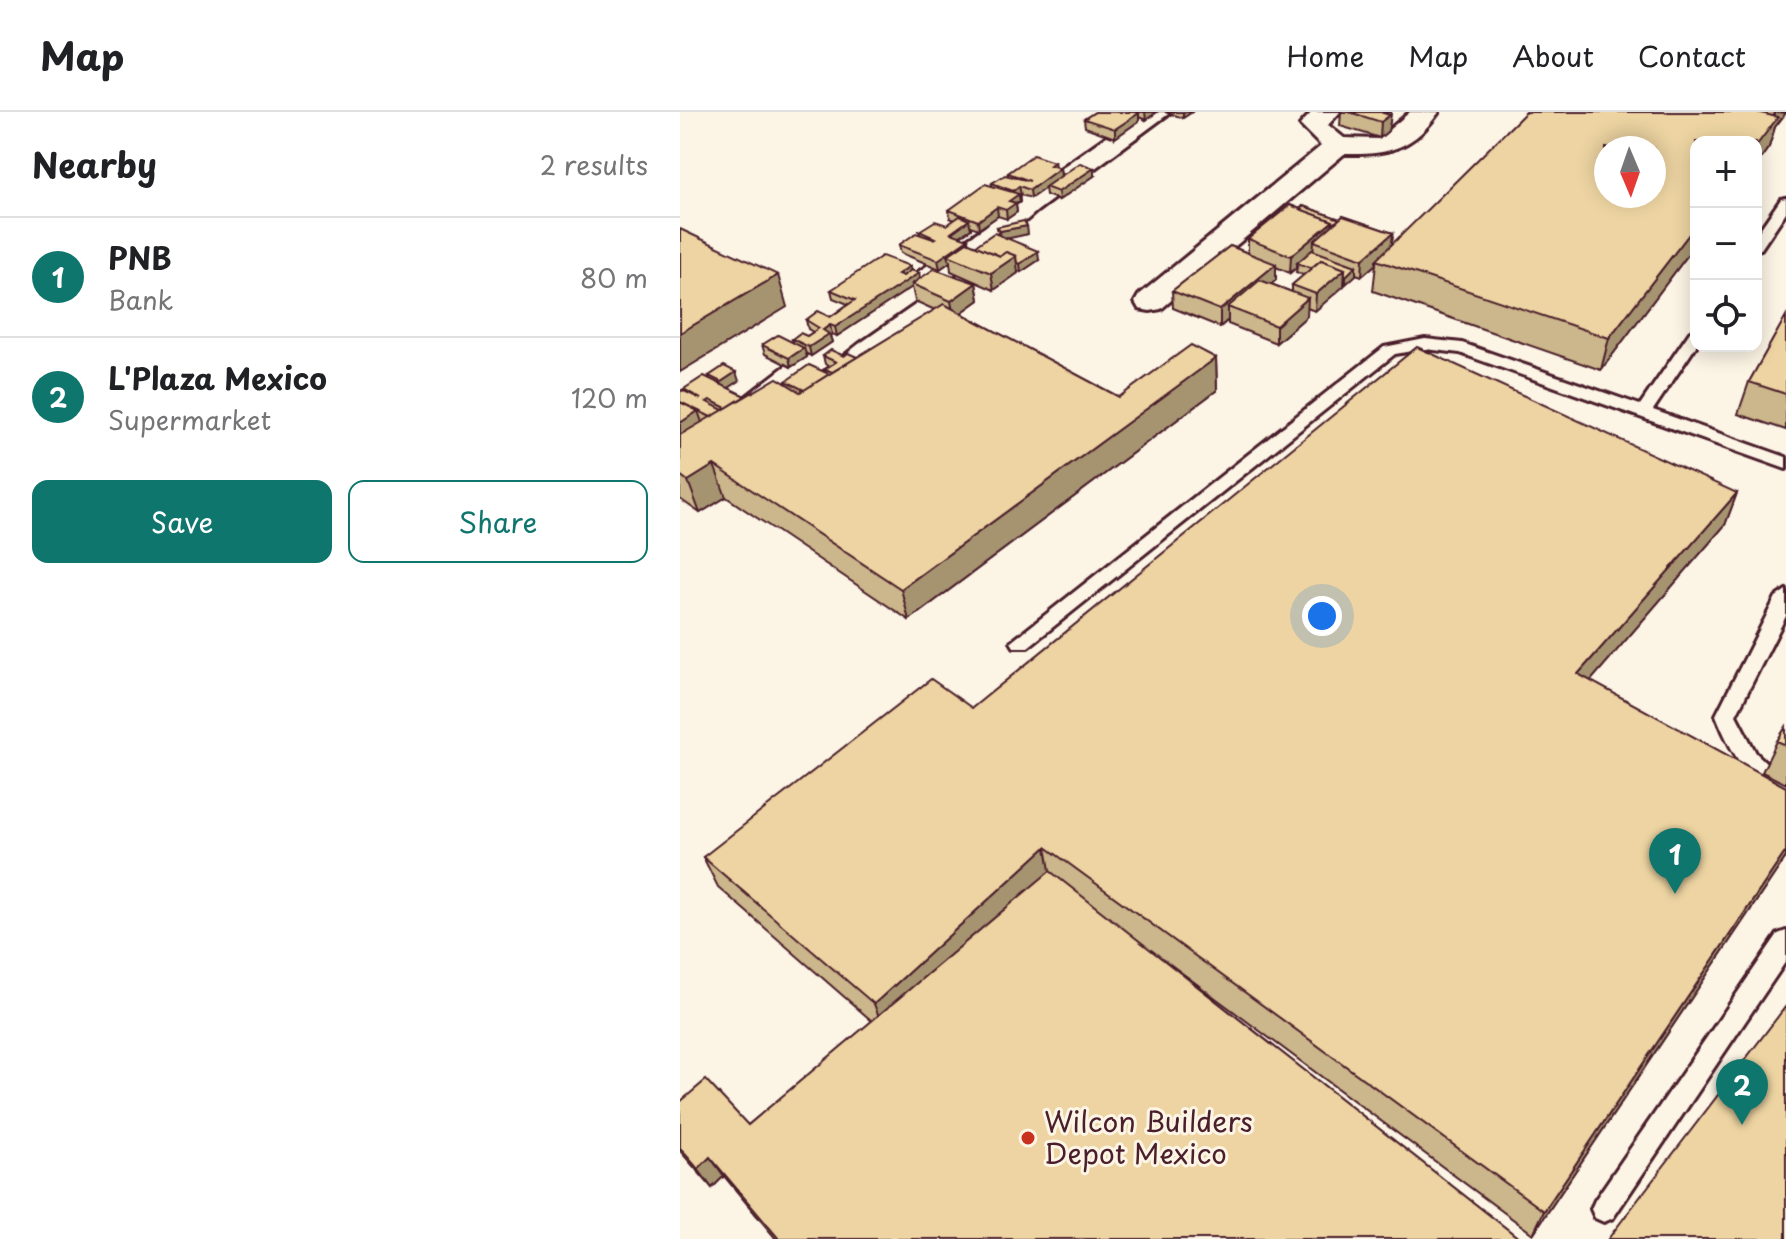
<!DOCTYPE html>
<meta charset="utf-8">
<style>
:root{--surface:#fff;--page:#f6f6f6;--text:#202124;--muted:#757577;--line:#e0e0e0;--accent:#0f766e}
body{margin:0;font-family:"Playpen Sans",sans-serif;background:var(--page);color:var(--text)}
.controls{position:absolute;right:24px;top:24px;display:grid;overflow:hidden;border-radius:16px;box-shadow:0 4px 20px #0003}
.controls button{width:72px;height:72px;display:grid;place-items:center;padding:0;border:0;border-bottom:2px solid var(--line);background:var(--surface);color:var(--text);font:40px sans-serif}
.compass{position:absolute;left:914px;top:24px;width:72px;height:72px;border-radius:50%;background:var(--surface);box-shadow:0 4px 20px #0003;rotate:178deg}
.you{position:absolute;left:642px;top:504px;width:28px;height:28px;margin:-20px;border:6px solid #fff;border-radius:50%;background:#1a73e8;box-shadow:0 0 0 12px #1a73e833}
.badge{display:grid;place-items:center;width:52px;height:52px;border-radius:50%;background:var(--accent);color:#fff;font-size:26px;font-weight:700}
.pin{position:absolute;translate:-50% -66px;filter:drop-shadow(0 2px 4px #0008)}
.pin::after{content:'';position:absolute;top:42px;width:28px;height:24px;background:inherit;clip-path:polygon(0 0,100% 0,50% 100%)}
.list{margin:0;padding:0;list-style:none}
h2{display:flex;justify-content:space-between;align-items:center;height:104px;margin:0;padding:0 32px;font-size:34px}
h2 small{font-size:26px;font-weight:400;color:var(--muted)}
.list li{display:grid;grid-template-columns:52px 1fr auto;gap:24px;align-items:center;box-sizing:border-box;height:120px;padding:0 32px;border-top:2px solid var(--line)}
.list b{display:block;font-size:30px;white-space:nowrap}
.list p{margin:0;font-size:26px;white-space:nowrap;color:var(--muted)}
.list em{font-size:26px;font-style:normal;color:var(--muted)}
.actions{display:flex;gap:16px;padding:24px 32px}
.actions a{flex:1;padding:18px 0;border:2px solid var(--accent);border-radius:16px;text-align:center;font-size:28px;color:var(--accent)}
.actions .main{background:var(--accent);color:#fff}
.icon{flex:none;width:44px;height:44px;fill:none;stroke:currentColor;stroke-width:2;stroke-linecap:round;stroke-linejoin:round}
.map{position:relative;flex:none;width:1106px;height:1127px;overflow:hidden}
header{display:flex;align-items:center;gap:48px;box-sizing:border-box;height:112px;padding:0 40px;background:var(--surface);border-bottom:2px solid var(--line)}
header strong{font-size:38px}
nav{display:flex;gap:44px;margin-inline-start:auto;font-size:28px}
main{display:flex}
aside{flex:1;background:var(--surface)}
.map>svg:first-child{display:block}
</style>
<header>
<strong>Map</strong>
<nav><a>Home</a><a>Map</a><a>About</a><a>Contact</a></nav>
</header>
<main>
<aside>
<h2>Nearby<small>2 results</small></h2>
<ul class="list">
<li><span class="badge">1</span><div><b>PNB</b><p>Bank</p></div><em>80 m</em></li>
<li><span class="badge">2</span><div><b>L'Plaza Mexico</b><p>Supermarket</p></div><em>120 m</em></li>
</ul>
<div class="actions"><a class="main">Save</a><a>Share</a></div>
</aside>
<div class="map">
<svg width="1106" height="1127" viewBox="0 0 1106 1127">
<rect width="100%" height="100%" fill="#fcf5e5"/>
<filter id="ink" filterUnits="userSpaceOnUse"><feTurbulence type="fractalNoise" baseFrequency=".0125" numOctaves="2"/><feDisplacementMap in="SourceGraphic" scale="16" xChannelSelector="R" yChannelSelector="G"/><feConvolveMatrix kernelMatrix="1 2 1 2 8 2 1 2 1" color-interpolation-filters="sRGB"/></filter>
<g filter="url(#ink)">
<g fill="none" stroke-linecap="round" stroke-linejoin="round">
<defs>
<g id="service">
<path d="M1106,86V100L1081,137L1076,138V123L1101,87Z"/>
<path d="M1016,218V234L973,298L1106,345V357L780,241L745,237L715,242L348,535H334L331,530L704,235L745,227L782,231L960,293L1010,220Z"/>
<path d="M1106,478V504L1056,603L1076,641L1106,669V690C1070,677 1049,636 1036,603L1096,485Z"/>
<path d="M1106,819V849L933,1106L924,1110L915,1106L911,1097L915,1088L1098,822Z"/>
</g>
<g id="minor">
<path d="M461,0H491L357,99L325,127L178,229L88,300L12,354L0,357V330L64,286L156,215L305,115L337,87Z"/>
<path d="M632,0H660L648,13L664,26L698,27L730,0H759C732,38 707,43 664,42L481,197L470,199L459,197L455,190L459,183L641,34L620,13Z"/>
</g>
</defs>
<use href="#service" stroke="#4a1f2b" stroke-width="6"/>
<use href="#minor" stroke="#4a1f2b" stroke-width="6"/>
<use href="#service" fill="#fcf5e5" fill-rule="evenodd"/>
<use href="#minor" fill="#fcf5e5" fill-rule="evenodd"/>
</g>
<g fill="#ccb68b" stroke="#4a1f2b" stroke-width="2" fill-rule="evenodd">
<path d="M415,0H477L466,8L459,5V9L435,26L405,15L404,7Z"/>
<path d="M485,0H512L503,6Z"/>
<path d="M661,0H711L708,19L700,26L660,14Z"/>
<path d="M846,0H1106L1095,15L1089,35L1076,53V30H1016V132L921,258L693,179L696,152L682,164L676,162L635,199L627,196V204L596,231L548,212V208L540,215L493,196L492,179L550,134L568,141V127L610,93L620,97L623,94L660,107L663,104L713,121L712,133ZM926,36H974V84H926ZM596,155L610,161L617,155L616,160L624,163L612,173V180L591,172L596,168Z"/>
<path d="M374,50L375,54L380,56L381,63L414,64L379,88L366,83L365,76L351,86L341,83L339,84L340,90L336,93L337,100L327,107L318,104L299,117L290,114L291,117L280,124L288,131L295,134L318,123L317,115L348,122L327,126L359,148L341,160L338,159V161L314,178L271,159L270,150L260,157L221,141L219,133L240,122L239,119L267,113L275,108L270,106L269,98L312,74V71L328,63V61Z"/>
<path d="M230,154L231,158L240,166L296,171L299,188L281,201L439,285L536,246L537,278L229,508L46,385L20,401L0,387V280L5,279L4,277L30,267L29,264L59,269L48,276L65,284L106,272V269L146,261L145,257L149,255L145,252L143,244L177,245L255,198L235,189L232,175L157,224L152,222L150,224L152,230L131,244L125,241L127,245L111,255L85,242L82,233L113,231L112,227L127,224L133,220L128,217L126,208L150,205L168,192L153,186L151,178Z"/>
<path d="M1106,204V318L1058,302L1069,270Z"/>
<path d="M1057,381L1045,413L910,569L1106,675V745L853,1122L471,838L840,1127H96L44,1064L32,1076L0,1039V990L68,1013L192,909L38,775L23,745L292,596Z"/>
<path d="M1106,615V672L1082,660L1097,629Z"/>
</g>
<g fill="#a69471" stroke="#4a1f2b" stroke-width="2">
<path d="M465,0H477L466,8Z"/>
<path d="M503,0H512L503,6Z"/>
<path d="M704,0H711L710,10L708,19L700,26L701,10Z"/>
<path d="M1096,0L1106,1L1095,15L1089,35L1076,53V34L1089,9Z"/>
<path d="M459,1V9L435,26V17Z"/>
<path d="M380,56L381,65L351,86L350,78Z"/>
<path d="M414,56V64L379,88L378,80Z"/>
<path d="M339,74L341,83L339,84L340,90L336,93L337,100L327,107L326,98L329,89L333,79Z"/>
<path d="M317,95L318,104L299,117L298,109Z"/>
<path d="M289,108L291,117L272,129L271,121Z"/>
<path d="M653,109L652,125L634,129L633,142L617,151V155L610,161L611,144Z"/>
<path d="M1016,113V132L921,258L929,226Z"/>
<path d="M347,114L348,122L321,128L320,119Z"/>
<path d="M713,121L711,138L696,148V152L682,164L683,147Z"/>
<path d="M288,127L289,136L268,143L270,150L260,157L258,148Z"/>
<path d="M358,139L359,148L341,160L340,152Z"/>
<path d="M336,144L338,161L314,178L311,161Z"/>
<path d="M596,152V168L559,199L548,195V208L540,215V198Z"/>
<path d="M230,154L231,163L220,171L218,162Z"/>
<path d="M676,154V163L666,172V164Z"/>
<path d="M665,157L664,174L635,199L636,182Z"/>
<path d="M239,161L241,170L232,172V175L157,224L155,215Z"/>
<path d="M98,163L107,195L0,260V221Z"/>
<path d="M296,171L299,188L274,206L271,189Z"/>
<path d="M628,186L627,204L596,231V214Z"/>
<path d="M150,213L152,222L150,224L152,230L131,244L129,235L143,218Z"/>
<path d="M124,236L127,245L111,255L109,246Z"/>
<path d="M536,246L537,278L229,508L221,477Z"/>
<path d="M56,260L59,269L44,279L41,270Z"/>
<path d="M18,299L24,316L0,333V311Z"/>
<path d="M34,353L46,385L20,401L8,369Z"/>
<path d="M1057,381L1045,413L889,594L898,562Z"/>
<path d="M366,735L371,764L205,920L194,892Z"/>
<path d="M1106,739V745L853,1122L864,1099Z"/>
<path d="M30,1045L44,1064L32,1076L18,1057Z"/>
</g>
<g fill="#edd4a2" stroke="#4a1f2b" stroke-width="2" fill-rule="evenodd">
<path d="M415,0H456L459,1L435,17L404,7Z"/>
<path d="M669,0H704L703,1L710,3L701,10Z"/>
<path d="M846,0H1078L1098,5L1076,34V30H1016V113L929,226L696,148ZM926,36H974V84H926Z"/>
<path d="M1078,0H1096L1093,4Z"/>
<path d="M353,43L374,50L370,53L380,56L350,78L339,74L333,79L312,71L325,63L350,69L328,61Z"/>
<path d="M400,51L414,56L378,80L365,75Z"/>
<path d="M305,72L339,82L329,89L336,91L326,98L317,95L298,109L269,98Z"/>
<path d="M610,93L653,109L611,144L568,127Z"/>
<path d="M623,94L660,107L653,113V109L620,97Z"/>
<path d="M280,104L289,108L271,121L288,127L258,148L219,133L236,121L253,127L255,126L239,119L255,109L267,113Z"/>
<path d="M663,104L713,121L683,147L634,129Z"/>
<path d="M344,109L347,114L320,119L317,115Z"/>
<path d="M0,117L98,163L0,221Z"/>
<path d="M314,121L358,139L340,152L337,151L336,144L326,140L320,144L295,134Z"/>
<path d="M287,130L320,144L326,140L336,144L311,161L268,143Z"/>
<path d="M550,134L596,152L540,198L492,179Z"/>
<path d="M632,138L676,154L666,164L665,163V157L641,148L631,156L617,151Z"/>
<path d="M202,144L230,154L218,162L223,164L231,158L239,161L155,215L150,213L143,218L149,222L129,235L112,227L120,221L127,224L139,216L126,208L138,199L150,205L175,188L151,178Z"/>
<path d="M641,148L665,157L636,182L612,173Z"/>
<path d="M254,157L296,171L271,189L232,172Z"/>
<path d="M580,168L628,186L596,214L548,195Z"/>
<path d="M264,192L439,285L511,233L536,246L221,477L34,353L8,369L0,363V323L97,266L120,280Z"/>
<path d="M1106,204V282L1069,270Z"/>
<path d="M98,223L124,236L109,246L82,233Z"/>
<path d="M737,235L1057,381L898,562L1106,675V739L864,1099L366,735L194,892L23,745L251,567L292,596Z"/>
<path d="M151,238L164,244L168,241L177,245L152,260L145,257L156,250L143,244Z"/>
<path d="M129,253L149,262L124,278L106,269Z"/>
<path d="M44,254L56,260L41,270L29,264Z"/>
<path d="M24,264L65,284L46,296L30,288L27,290L43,298L31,305L0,290V280L2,278L21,287L4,277Z"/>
<path d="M0,290L18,299L0,311Z"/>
<path d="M1106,615V633L1097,629Z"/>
<path d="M370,759L840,1127H99L30,1045L18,1057L0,1036V990L26,968L68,1013Z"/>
<path d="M1106,894V1127H928Z"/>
</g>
</g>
<circle fill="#c8321e" stroke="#fcf5e5" stroke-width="3" cx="348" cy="1026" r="8"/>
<g text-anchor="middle" stroke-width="6" stroke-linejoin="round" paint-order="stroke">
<g font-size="28" fill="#4a1f2b" stroke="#fcf5e5" text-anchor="start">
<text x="364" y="1020">Wilcon Builders<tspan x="364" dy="32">Depot Mexico</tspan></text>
</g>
</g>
</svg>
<div class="controls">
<button>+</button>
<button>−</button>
<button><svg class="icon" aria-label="locate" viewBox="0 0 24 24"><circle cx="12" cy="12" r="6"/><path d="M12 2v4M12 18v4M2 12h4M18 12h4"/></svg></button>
</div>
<svg class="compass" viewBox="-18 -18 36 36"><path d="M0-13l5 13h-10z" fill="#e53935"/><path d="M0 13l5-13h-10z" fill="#757577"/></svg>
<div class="you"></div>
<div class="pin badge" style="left:995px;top:782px">1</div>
<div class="pin badge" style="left:1062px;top:1013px">2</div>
</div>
</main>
